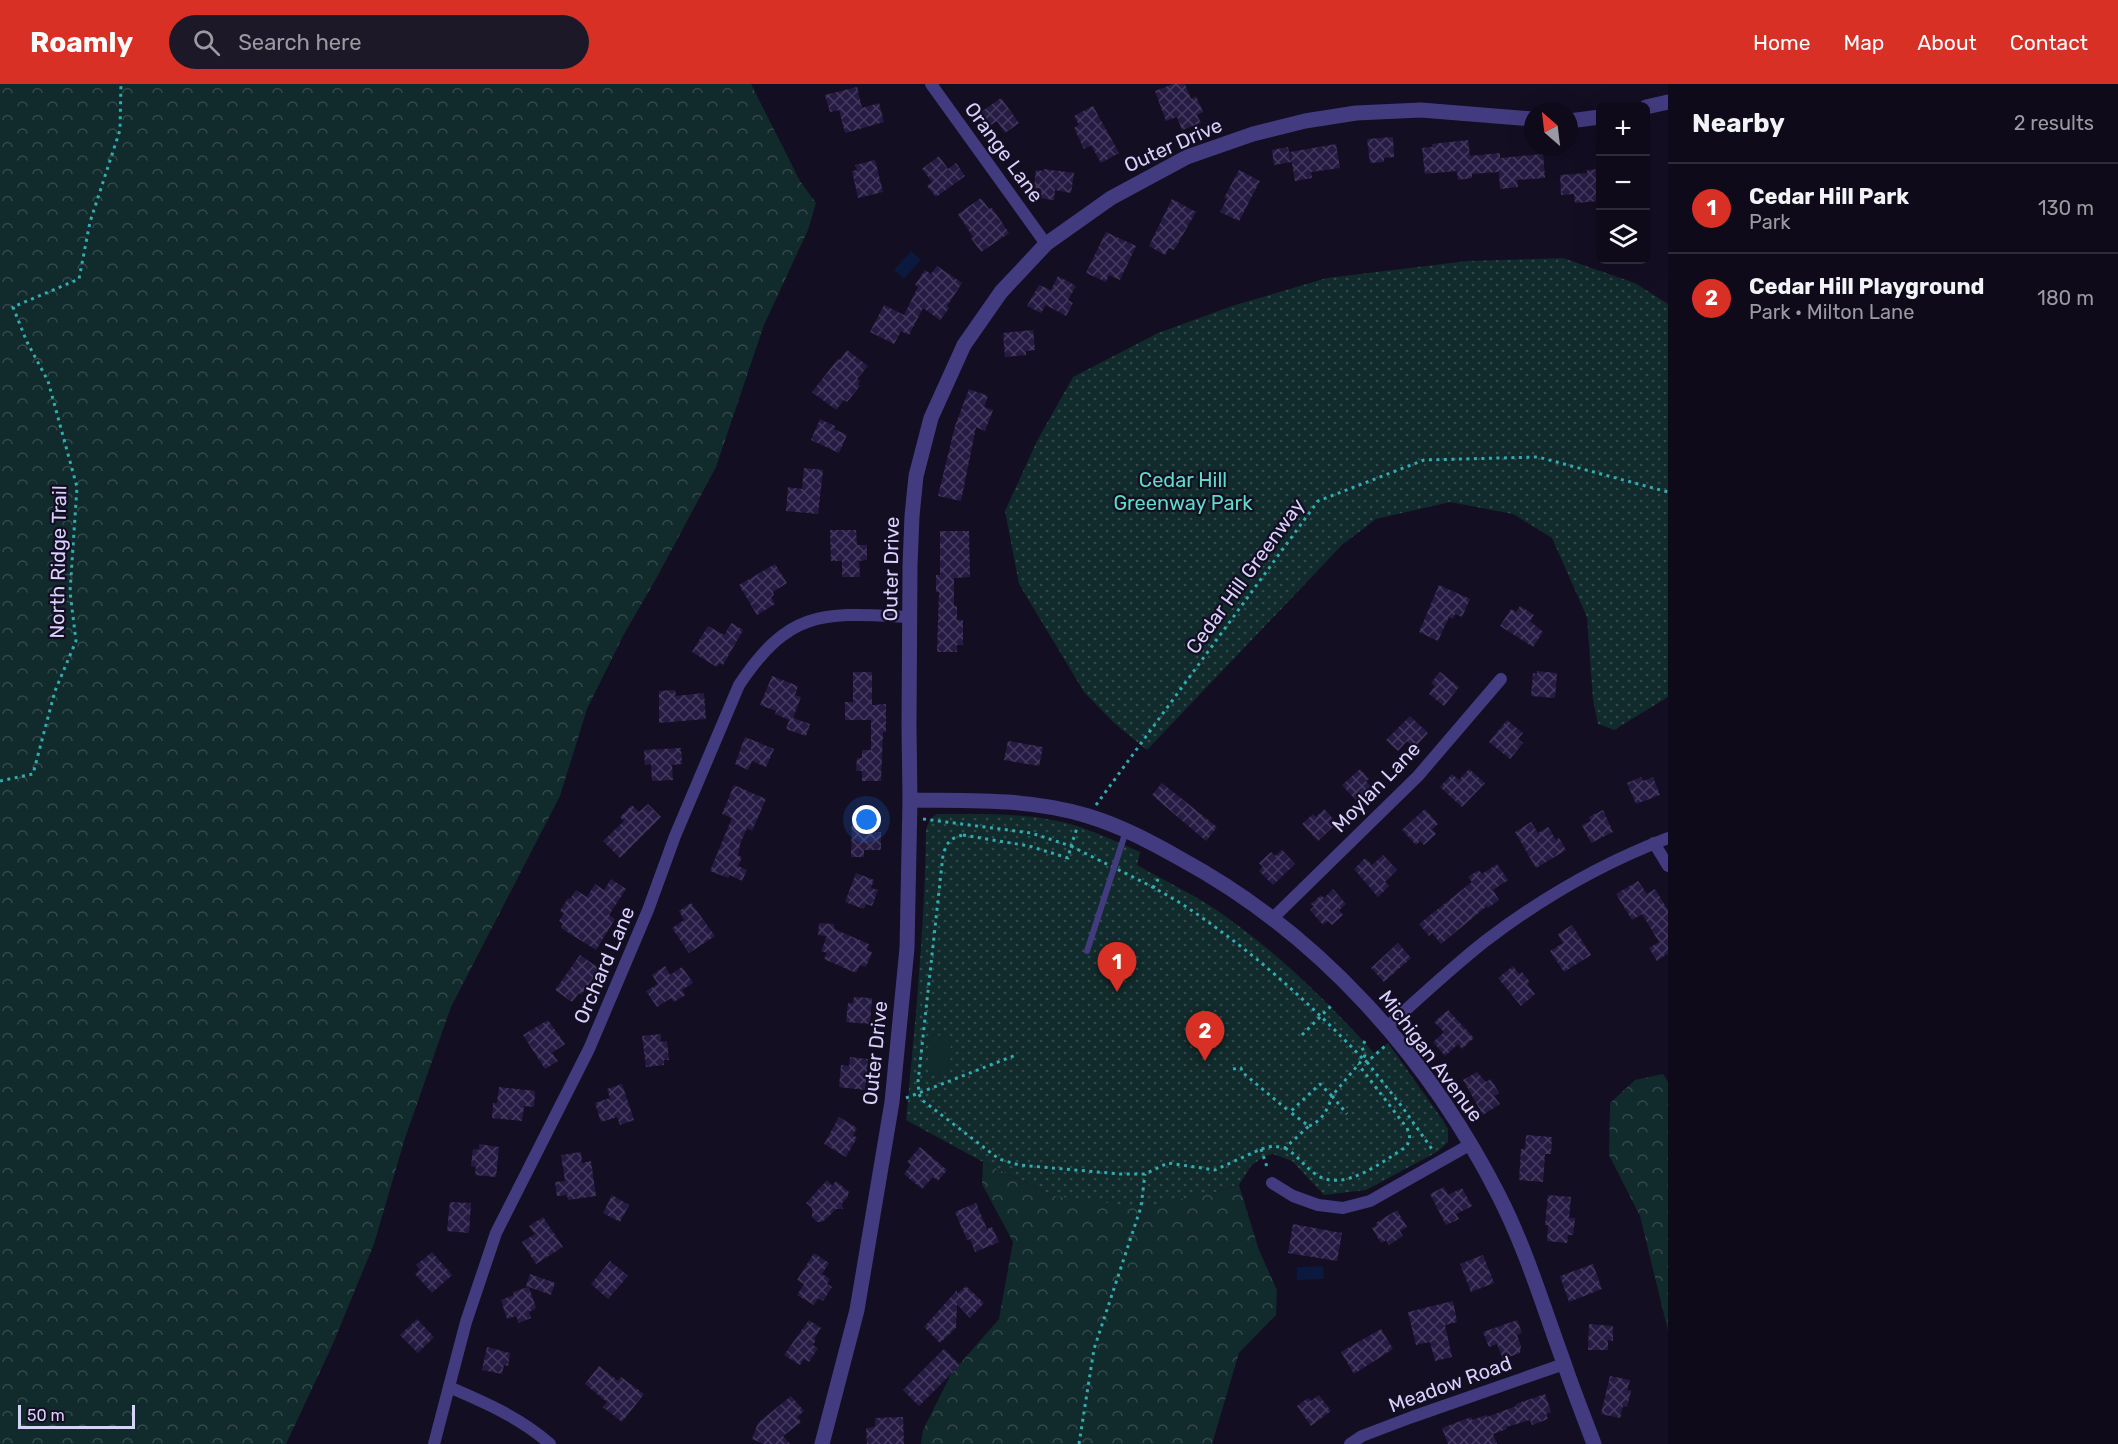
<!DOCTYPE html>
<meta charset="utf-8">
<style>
:root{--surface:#0e0a1a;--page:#1c1827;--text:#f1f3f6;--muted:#9b9aa2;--line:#2e2b39;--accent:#d93025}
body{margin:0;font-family:Rubik,sans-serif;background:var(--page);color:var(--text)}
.controls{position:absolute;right:18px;top:18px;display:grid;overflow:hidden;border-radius:9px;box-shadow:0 6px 24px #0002}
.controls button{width:54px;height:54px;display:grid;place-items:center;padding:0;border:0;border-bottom:2px solid var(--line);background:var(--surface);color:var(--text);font:30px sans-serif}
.compass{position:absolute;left:1524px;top:18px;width:54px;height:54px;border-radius:50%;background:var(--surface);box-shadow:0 6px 24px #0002;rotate:332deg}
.scale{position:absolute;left:18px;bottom:15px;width:117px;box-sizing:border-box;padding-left:6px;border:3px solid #dad0fd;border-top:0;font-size:16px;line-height:21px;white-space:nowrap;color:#dad0fd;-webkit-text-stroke:4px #130e22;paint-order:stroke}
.you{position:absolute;left:867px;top:736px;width:21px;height:21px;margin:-15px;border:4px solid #fff;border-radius:50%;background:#1a73e8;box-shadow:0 0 0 9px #1a73e833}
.badge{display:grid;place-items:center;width:39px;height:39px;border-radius:50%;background:var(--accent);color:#fff;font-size:20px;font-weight:700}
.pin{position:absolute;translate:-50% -50px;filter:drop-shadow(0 2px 3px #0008)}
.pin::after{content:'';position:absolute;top:32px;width:21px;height:18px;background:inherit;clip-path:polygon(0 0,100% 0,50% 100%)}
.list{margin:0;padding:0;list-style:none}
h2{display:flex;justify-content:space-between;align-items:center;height:78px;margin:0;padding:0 24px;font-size:26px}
h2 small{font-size:20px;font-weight:400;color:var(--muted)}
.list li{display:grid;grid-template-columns:39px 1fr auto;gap:18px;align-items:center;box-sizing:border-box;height:90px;padding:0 24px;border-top:2px solid var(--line)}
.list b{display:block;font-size:22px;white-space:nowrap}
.list p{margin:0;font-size:20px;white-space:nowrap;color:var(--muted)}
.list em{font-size:20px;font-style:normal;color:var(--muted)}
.icon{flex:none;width:33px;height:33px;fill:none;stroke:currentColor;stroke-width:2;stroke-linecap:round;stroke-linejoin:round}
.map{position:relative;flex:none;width:1668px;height:1360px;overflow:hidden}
header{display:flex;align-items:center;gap:36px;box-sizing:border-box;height:84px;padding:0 30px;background:var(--accent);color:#fff}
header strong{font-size:28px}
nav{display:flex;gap:33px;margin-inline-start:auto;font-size:21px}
.search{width:420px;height:54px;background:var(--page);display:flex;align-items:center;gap:15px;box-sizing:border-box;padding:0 21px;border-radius:33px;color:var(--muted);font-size:22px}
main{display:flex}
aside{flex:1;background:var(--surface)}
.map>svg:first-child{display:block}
</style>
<header>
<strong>Roamly</strong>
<div class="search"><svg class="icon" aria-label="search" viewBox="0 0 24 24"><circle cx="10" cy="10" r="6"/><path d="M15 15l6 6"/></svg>Search here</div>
<nav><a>Home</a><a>Map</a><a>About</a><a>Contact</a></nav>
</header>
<main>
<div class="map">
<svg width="1668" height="1360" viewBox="0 0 1668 1360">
<defs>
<pattern id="forest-crowns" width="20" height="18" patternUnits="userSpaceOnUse" patternTransform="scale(1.5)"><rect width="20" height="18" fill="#112a2b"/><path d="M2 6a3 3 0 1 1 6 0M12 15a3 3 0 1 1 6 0" fill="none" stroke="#33484b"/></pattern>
<pattern id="park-dots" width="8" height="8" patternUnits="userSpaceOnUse" patternTransform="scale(1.5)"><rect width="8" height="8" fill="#112a2b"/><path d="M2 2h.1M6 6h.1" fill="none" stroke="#33484b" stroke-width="1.8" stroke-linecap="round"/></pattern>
<pattern id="building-cross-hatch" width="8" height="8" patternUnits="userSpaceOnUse" patternTransform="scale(1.5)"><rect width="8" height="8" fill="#261b42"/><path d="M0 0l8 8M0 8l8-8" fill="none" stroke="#453b5e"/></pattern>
</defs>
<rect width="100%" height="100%" fill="#130e22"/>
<g fill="url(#forest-crowns)">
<path d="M0,0H751L800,97L816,119L808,146L764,241L716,383L657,493L623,552L587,625L560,712L451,923L405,1054L374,1160L332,1262L286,1360H0Z"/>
<path d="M1663,990L1668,998V1247L1640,1132L1609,1071L1610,1019L1635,996Z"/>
<path d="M983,1078L1054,1112L1212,1109L1239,1101L1259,1166L1277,1206L1276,1231L1239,1269L1212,1360H921L923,1346L951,1290L999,1235L1013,1158L982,1100Z"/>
</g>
<g fill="url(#park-dots)">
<path d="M1563,174L1635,199L1668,220V613L1614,646L1598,640L1593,616L1587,533L1552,454L1513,430L1450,418L1376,435L1342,461L1147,666L1114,639L1084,608L1019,500L1005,427L1037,357L1073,293L1158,249L1232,222L1327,194L1467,177Z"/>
<path d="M937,730C985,730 1033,728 1080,743C1100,750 1120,759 1140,768L1137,781C1166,798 1198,812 1225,832C1280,871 1329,919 1374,969L1388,959L1442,1035L1448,1045V1058L1437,1068L1366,1106L1324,1111L1292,1077L1273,1070L1263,1073L1251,1082L1239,1101L1212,1109L1141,1123L1054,1112L983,1078L906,1036C915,939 925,842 926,745L930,735Z"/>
</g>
<path fill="#112a2b" d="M929,951L951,952L950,990L928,989Z"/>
<g fill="#0b193e">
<path d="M911,167L921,176L904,195L894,186Z"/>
<path d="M1323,1182L1324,1195L1297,1196V1183Z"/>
</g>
<g fill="url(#building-cross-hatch)">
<path d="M1173,0H1185L1191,15L1196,12L1203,28L1197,31L1201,39L1182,46L1177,33L1166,37L1155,7Z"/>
<path d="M857,3L862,24L879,19L884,38L845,49L839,26L830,28L825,11Z"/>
<path d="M1001,14L1019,39L1005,49L997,37L988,43L978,30Z"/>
<path d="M1093,22L1119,69L1101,79L1091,61L1084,65L1074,44L1079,41L1074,32Z"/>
<path d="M1393,53L1394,73L1384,74V78L1370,79L1367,55Z"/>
<path d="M1468,56L1470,72L1500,69V74L1543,70L1545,94L1517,96L1518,103L1500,105L1499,88L1472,90V94L1458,96L1457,87L1425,90L1422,64L1432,63V60Z"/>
<path d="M1336,60L1340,84L1311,88L1312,94L1295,97L1290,68Z"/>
<path d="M1288,63L1291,78L1274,81L1272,66Z"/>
<path d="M939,72L948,85L956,79L965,92L936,113L927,102L932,98L922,85Z"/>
<path d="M875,76L883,108L858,114L852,87L857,86L855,81Z"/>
<path d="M1044,85L1074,89L1071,109L1055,106L1054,116L1039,114L1041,105L1034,104L1036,86L1043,87Z"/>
<path d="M1600,85V117L1575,119L1574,110L1561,111L1560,91L1587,89V86Z"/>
<path d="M1239,86L1260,97L1239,137L1220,128L1227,115L1224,114Z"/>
<path d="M981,114L989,125L992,124L1009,149L981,168L971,154L973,153L958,130Z"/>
<path d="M1172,115L1196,128L1174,166L1169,164L1165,171L1149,162Z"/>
<path d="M1106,148L1136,162L1120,196L1109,191L1106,198L1086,189Z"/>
<path d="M937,182L962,199L947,222L949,224L940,236L923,224L909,251L901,247L894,260L870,248L884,221L904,231L918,203L915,201L925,186L931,190Z"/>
<path d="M1058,192L1076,202L1068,216L1073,219L1066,232L1046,221L1041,229L1027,222L1039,201L1051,206Z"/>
<path d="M1033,246L1035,266L1026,267V271L1005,273L1003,249Z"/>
<path d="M847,266L868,282L857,295L860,297L858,300L860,302L847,318L844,316L836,326L812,308L838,275L840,276Z"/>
<path d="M969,305L988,312L984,323L993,326L985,347L976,343L961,417L938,412L955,342Z"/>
<path d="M820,335L835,342L834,345L847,351L839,369L811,356Z"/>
<path d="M804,384L823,386L818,430L786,427L788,403L802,405Z"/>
<path d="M830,446H856L857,461H867V476L859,477L860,493H842V477H831Z"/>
<path d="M940,447H969L970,493L954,494V522H957V536H963V561H957V568H937L939,508H936V491H940Z"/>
<path d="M775,480L787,499L773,508L774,511L771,513L775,520L757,531L739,501Z"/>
<path d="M1439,501L1470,515L1462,533L1455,530L1453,535L1449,533L1438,557L1419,548Z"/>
<path d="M1520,522L1534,531L1530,537L1543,548L1533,563L1500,542L1511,525L1516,528Z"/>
<path d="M732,539L743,546L723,581L719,579L717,583L692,568L708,542L724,551Z"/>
<path d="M1537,587L1557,589L1555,614L1531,612L1533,589L1537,590Z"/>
<path d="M853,588H872V621L886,620V648H883L881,697H862V687H856L857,674H862V666H871V636H845V618H853Z"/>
<path d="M1440,588L1459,603L1444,622L1429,610L1435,602L1431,599Z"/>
<path d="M772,592L798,602L795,611L801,613L793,634L810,640L806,652L786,645L789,636L775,630L776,627L760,621Z"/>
<path d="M675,606L676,612L704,609L706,635L659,639V607Z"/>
<path d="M1410,632L1428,649L1414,664L1407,657L1398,667L1386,656Z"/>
<path d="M1507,636L1523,649L1518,655L1523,659L1510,675L1489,658Z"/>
<path d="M745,653L774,665L766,683L752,677L748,686L735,680Z"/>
<path d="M1008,657L1043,663L1039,682L1004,676Z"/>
<path d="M681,664L682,680L672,681L673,696L652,697L651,680L645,681L644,666Z"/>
<path d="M1360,685L1369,695L1366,697L1373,705L1358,719L1342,701Z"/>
<path d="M1469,685L1485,699L1462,723L1440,703L1452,690L1459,696Z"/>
<path d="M1641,693L1643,697L1653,693L1660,711L1636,720L1627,699Z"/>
<path d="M1162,699L1217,743L1206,757L1152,711Z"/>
<path d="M734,701L766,715L752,747L747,744L740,760L738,772L742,773L738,782L747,786L742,797L730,791L728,794L710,787L732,734L722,730Z"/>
<path d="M648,720L661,733L620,774L603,757L624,737L620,733L632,721L639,728Z"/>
<path d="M1324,725L1337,739L1318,757L1302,740L1313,730L1316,733Z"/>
<path d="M1425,725L1438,740L1432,745L1436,750L1424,761L1420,757L1416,761L1402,746Z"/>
<path d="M1603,726L1613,748L1591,759L1582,741L1591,737L1589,733Z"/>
<path d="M852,738H866V748H881V766H864V773H851Z"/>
<path d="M1531,738L1538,749L1548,743L1556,756L1559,754L1566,766L1536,784L1515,748Z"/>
<path d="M1282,766L1295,780L1273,801L1259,787L1263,783L1259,779L1271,768L1275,772Z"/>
<path d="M1383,771L1397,786L1385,798L1389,802L1378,813L1354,785L1365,774L1372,781Z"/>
<path d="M1497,780L1508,796L1493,806L1499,816L1488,824L1487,822L1441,860L1432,849L1429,852L1419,840L1472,798L1468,793L1479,786L1482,790Z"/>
<path d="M856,789L874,796L871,804L878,806L872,822L866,820L864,825L845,818Z"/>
<path d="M611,795L626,805L609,831L615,835L596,866L561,844L563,840L559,837L564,829L560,827L568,814L570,815L576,806L587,813L595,800L604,806Z"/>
<path d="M1638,797L1647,810L1655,805L1668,826V872L1667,870L1657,877L1649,864L1659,858L1642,830L1632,836L1616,810Z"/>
<path d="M1333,805L1346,820L1339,826L1343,831L1332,841L1328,837L1323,841L1310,826L1314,822L1311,820L1321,811L1324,814Z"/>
<path d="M691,819L715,852L689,869L672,844L684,836L679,827Z"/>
<path d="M819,839L834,840V845L869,860L867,866L872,868L866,883L860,881L856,889L824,875L827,869L821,867L827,852L818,851Z"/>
<path d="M1572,841L1591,871L1564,888L1550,867L1563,859L1558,850Z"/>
<path d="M1398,859L1411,874L1384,898L1371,884Z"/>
<path d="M580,871L600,885L581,911L579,909L572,918L555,906Z"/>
<path d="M665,882L670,891L682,883L693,899L682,906L685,911L674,918L671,914L657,923L646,907L658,900L652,891Z"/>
<path d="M1513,882L1519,890L1522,888L1530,898L1527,900L1535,910L1521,922L1498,894Z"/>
<path d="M854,913L872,914L870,940L846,938L848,919H853Z"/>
<path d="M1448,926L1474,954L1462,965L1458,960L1445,972L1433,958L1444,948L1434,938Z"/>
<path d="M548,936L565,960L552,969L558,977L545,985L523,951Z"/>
<path d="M661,950V958L667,957L669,976H664V981L646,983L642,952Z"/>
<path d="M850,973L868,975L865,1006L839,1003L841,981L849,982Z"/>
<path d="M1477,988L1486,998L1491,995L1499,1009L1494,1012L1500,1020L1483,1031L1463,996Z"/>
<path d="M622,1000L634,1036L620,1041L617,1033L601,1038L595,1019L610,1014L607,1005Z"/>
<path d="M499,1003L535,1007L534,1023L524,1022L522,1037L492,1034L493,1019H497Z"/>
<path d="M839,1033L857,1044L853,1051L857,1054L846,1073L824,1060Z"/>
<path d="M1526,1051L1552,1053L1551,1070H1545L1543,1098L1519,1096L1521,1065H1525Z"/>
<path d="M479,1060L499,1063L496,1093L475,1091L476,1083L471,1082L473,1065L479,1066Z"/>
<path d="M920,1063L947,1086L938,1097L933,1093L922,1105L904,1090L911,1081L907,1078Z"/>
<path d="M581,1068L582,1079L591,1077L596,1112L568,1116L567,1111L557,1112L555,1098L565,1097L561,1071Z"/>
<path d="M827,1096L832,1102L836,1097L849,1108L847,1114L842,1119L843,1125H836L826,1135L822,1138H817L812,1133V1124L806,1119Z"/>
<path d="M1444,1103L1448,1111L1462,1104L1472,1122L1456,1130L1459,1135L1446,1141L1430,1110Z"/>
<path d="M612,1111L629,1121L620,1138L603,1129Z"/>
<path d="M1548,1111L1571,1113L1569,1134H1575L1573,1151H1568L1567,1159L1547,1157L1548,1141H1545Z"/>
<path d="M450,1118L471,1119L469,1149L447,1147Z"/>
<path d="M976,1119L987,1145L992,1143L999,1158L975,1168L970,1155L967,1156L955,1128Z"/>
<path d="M1397,1126L1407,1143L1400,1147L1403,1152L1389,1161L1386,1156L1381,1159L1372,1144L1377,1141L1376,1139Z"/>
<path d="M543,1133L563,1163L536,1180L522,1158L535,1150L529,1142Z"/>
<path d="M1293,1140L1342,1149L1337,1177L1288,1169Z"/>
<path d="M432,1168L452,1191L432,1209L415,1190L420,1186L416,1181Z"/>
<path d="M814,1169L829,1179L822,1190L830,1195L827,1200L832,1203L823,1217L818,1214L814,1221L797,1211L804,1200L797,1196Z"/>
<path d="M1483,1171L1494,1199L1471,1208L1460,1180Z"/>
<path d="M610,1177L628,1192L608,1215L591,1200Z"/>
<path d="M1593,1180L1602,1205L1569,1218L1560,1192Z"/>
<path d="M530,1190L555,1199L551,1211L529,1203L536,1224L529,1228L531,1234L519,1239L516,1232L507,1235L501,1216L514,1211L513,1208L528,1203L526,1202Z"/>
<path d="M966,1202L984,1219L970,1234L957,1220L956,1244L940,1259L924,1243L957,1206V1210Z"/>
<path d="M1453,1217L1457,1238L1445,1241L1452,1273L1435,1277L1430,1258L1416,1261L1408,1228Z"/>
<path d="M417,1235L434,1253L418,1269L400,1251Z"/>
<path d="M809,1236L821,1244L814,1255L816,1256L813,1261L818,1264L809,1278L804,1275L800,1281L784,1271Z"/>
<path d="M1517,1236L1522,1249L1517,1251L1521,1262L1520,1269L1503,1275L1497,1260L1489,1263L1483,1248Z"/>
<path d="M1589,1240L1613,1242V1257L1608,1256V1266H1588Z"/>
<path d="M1381,1245L1393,1265L1354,1290L1341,1268Z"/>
<path d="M487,1263L510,1269L508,1282L504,1281L502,1290L482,1286Z"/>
<path d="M944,1265L960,1281L919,1322L903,1306Z"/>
<path d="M599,1282L618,1297L621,1293L644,1310L622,1338L603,1323L607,1318L585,1300Z"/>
<path d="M1610,1292L1630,1296L1627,1306L1631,1307L1627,1323L1623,1322L1620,1334L1601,1330Z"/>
<path d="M1545,1310L1551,1328L1546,1330L1548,1335L1532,1341L1530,1336L1506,1343L1507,1345L1493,1350L1497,1360H1448L1442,1344L1471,1333L1472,1336L1486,1331L1487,1333L1516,1322V1320Z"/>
<path d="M1319,1311L1331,1327L1311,1342L1297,1322L1308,1314L1311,1317Z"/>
<path d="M791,1312L804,1327L797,1333L801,1338L783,1352L790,1360H764L752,1355L758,1339Z"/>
<path d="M903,1333L904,1360H867L866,1344L875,1343V1334Z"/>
</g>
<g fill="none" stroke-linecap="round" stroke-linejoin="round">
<g stroke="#32acb0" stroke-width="3" stroke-dasharray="3 4.5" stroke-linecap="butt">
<path d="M0,697L33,690L55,607L76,557L70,508L77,403L48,297L27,258L13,223L79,195L90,138L120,46L121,0"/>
<path d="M1096,721L1318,417L1424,376L1538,373L1668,408"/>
<path d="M923,735L1031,749L1071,762L1077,744"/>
<path d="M963,751L1029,762L1068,774L1071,762C1109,782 1149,799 1185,822C1251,866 1309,918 1363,975L1332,1012L1320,1000L1290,1028L1309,1042L1285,1064L1273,1062L1261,1065L1215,1086L1168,1079L1145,1090H1120L1019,1081L999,1075L922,1016L919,1010L918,998L943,771C947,758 950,754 963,751Z"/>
<path d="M1153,804L1160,792"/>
<path d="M1302,951L1331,922"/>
<path d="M1365,957L1362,963L1365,971L1363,975L1367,978L1385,962"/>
<path d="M1367,978L1403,1024L1434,1068"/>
<path d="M1233,985L1241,984L1242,988L1290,1028"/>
<path d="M1332,1012L1347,1030"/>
<path d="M906,1014L1016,971"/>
<path d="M1309,1042C1322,1037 1328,1025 1332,1012"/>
<path d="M1285,1064C1299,1072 1304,1083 1317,1091C1344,1109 1383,1077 1406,1063C1411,1055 1410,1051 1407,1044L1358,980"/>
<path d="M1261,1065L1268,1086"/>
<path d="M1079,1360L1094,1265L1141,1123L1145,1090"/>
</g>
<path stroke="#433b7f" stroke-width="6" d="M1087,867L1126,747"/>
<g stroke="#433b7f" stroke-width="12">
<path d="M931,0L1046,160"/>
<path d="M1654,759L1668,782"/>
<path d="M1273,834L1418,692L1501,595"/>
<path d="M1387,943C1419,914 1450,885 1484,858C1540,815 1602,779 1668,754"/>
<path d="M1272,1099L1293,1112L1318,1121L1343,1124L1370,1117L1471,1060"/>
<path d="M449,1303C484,1318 521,1334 550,1360"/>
<path d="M434,1360L466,1238L496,1149L589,965L648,826L675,752L739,601C791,523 825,529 911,533"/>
<path d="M1350,1360L1362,1352L1412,1333L1564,1280"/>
</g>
<g stroke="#433b7f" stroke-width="15">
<path d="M1646,23L1668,18"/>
<path d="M1569,37L1600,33"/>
<path d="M910,716C970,717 1031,714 1088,732C1121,742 1151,758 1181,775C1319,850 1428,972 1499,1112C1526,1165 1543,1222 1564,1279C1573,1306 1584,1333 1594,1360"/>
<path d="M822,1360L857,1226L892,1018L907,864L910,716L909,642L910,481L912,432L916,392L931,334L964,261L1001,208L1046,160L1111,114L1187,73L1253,50L1305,37L1356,29L1421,26L1533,35"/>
</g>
</g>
<g text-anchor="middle" stroke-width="4.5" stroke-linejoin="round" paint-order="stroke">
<g font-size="20" fill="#dad0fd" stroke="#130e22">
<text transform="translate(1173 61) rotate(-24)" y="7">Outer Drive</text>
<text transform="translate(1004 68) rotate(54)" y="7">Orange Lane</text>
<text transform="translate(58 478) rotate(-89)" y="7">North Ridge Trail</text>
<text transform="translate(891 485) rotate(-89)" y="7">Outer Drive</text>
<text transform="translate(1245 492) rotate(-54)" y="7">Cedar Hill Greenway</text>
<text transform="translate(1376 703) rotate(-46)" y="7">Moylan Lane</text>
<text transform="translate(604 881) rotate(-67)" y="7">Orchard Lane</text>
<text transform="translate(875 969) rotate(-84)" y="7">Outer Drive</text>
<text transform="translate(1431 972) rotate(53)" y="7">Michigan Avenue</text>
<text transform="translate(1450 1300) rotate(-20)" y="7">Meadow Road</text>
</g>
<g font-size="20" fill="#5fdbc7" stroke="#130e22">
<text x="1183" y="403">Cedar Hill<tspan x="1183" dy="23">Greenway Park</tspan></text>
</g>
</g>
</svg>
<div class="controls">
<button>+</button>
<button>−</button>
<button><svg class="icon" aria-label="layers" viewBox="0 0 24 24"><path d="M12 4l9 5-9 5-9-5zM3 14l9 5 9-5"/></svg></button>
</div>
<svg class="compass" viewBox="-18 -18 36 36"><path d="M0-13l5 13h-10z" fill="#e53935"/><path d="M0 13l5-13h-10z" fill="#9b9aa2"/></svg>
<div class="scale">50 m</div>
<div class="you"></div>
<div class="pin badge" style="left:1117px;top:908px">1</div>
<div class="pin badge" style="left:1205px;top:977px">2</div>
</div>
<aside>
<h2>Nearby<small>2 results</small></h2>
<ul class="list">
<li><span class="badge">1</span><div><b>Cedar Hill Park</b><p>Park</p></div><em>130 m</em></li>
<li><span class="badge">2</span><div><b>Cedar Hill Playground</b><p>Park · Milton Lane</p></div><em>180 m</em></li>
</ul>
</aside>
</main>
